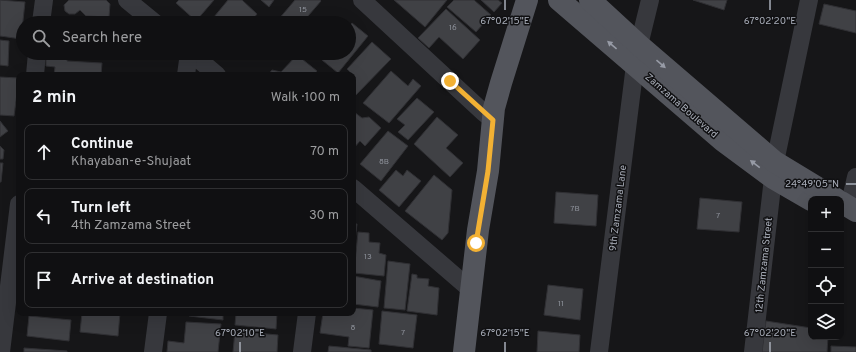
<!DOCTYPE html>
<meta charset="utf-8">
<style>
:root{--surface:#101012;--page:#19191b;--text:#f1f3f6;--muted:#9c9d9f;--line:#303032}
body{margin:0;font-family:Overpass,sans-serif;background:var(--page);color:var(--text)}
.controls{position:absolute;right:12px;bottom:12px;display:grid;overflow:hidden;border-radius:8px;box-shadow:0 4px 16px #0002}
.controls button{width:36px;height:36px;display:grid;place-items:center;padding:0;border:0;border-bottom:1px solid var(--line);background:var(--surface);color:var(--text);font:20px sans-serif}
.stop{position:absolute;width:12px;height:12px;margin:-9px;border:3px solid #f2b134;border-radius:50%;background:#fff}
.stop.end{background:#f2b134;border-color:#fff;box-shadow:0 1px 4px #0008}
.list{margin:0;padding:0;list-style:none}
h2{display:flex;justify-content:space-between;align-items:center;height:52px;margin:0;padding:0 16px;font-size:17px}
h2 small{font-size:13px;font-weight:400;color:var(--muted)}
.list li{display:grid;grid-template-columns:26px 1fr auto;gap:12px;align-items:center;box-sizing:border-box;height:56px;margin:0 8px 8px;padding:0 8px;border:1px solid var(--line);border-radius:8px}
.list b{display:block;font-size:15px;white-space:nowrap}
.list p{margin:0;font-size:13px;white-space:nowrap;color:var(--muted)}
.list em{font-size:13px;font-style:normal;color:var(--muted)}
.icon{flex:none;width:22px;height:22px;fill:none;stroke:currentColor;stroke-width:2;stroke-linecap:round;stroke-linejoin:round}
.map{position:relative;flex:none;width:856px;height:352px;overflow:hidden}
.search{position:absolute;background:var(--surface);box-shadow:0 4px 16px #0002;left:16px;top:16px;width:340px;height:44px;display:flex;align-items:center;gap:10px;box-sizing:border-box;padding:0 14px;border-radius:22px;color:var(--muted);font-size:15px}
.panel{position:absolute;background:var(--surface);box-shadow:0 4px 16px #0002;left:16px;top:72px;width:340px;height:244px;border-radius:8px}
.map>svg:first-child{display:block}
</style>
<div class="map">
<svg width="856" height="352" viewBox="0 0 856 352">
<rect width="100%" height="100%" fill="#161618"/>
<g fill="#404145" stroke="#303034">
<path d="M0,0L25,2L21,39L0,36Z"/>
<path d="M69,0H106L110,4L109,17L86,16L80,10L75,14H69L65,11L64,5Z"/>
<path d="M179,0H214L196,21L176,3Z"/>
<path d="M228,0H242L257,14L250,23H209Z"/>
<path d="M261,0H274L269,7Z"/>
<path d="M295,0H320L321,1L302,23H282L278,20Z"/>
<path d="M394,0H447L425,27Z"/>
<path d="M454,0H474L491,15L476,32L447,7Z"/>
<path d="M481,0H498L502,3L494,12Z"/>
<path d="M693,0H727L724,10Z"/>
<path d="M824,4L856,11V33L819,24Z"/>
<path d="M446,9L480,40L463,59L439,37L429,48L418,38Z"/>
<path d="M93,20L106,21V23H93Z"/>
<path d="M352,23L368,36L338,73L322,60L328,53H349V27Z"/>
<path d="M0,40L9,41L8,66L0,65Z"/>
<path d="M372,42L391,59L355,96L353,94V81L356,78L347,69Z"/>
<path d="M60,53H104V57Z"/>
<path d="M46,54L67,56V61L102,63L101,75H54L55,67L46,66Z"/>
<path d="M297,55L317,71L313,75H268L272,70L281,72Z"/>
<path d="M391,71L408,86L413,79L421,86L389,123L363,103Z"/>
<path d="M0,77L19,78L14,116L0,115Z"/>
<path d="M417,98L434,112L408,140L398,132L405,125L397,119Z"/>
<path d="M354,112L362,118L369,117L381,128L365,146L360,141L353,149V113Z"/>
<path d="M437,117L458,135L446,148L463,163L450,177L414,144Z"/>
<path d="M0,121L8,131L0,137Z"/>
<path d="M388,131L408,146L381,181L360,164Z"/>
<path d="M0,146L4,150L3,159H0Z"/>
<path d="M0,163H3L1,182H0Z"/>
<path d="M396,170L403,176L407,170L421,181L399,207L379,190Z"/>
<path d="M434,175L452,190L448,233L442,240L405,211Z"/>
<path d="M556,192L598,195L596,226L554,223Z"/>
<path d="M700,198L742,202L739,232L697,229Z"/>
<path d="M353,224H357L353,257Z"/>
<path d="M358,232L369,233V242L380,243L379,253L386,255L384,276L354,273Z"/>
<path d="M388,261L410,264L405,310L384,308Z"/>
<path d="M412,274L417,275V278L429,279L428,286L439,288L437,315L407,311Z"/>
<path d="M353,276L381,281L378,307L353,304Z"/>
<path d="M548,285L583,289L580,320L544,315Z"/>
<path d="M353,308L373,310L369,348L348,346L349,337L320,333L323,313H353Z"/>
<path d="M382,311L417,315L413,348L379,344Z"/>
<path d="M82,313H120L118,336L80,332Z"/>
<path d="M189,313H223V320L189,316Z"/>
<path d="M236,313H277L276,329L235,325Z"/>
<path d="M29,316L71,320L69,341L27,336Z"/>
<path d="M766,321L811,328V337H828L827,352H762Z"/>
<path d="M186,322L221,324L218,352H167L168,341L184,343Z"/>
<path d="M235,331L278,335L277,352H233Z"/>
<path d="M538,331L580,335L579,352H537Z"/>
<path d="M329,346L371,350V352H328Z"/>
<path d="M831,346L856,347V352H831Z"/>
<path d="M24,348L67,351V352H24Z"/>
</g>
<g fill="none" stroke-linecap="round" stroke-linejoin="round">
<g stroke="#37383d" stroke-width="18">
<path d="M127,0L155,23"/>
<path d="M362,0L483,112L493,120"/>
<path d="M41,23L44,0"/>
<path d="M639,45L650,0"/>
<path d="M191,53L217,75"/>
<path d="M35,75L37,53"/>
<path d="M186,75L189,53"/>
<path d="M775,162L809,0"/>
<path d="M353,188L470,289"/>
<path d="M849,207L856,177"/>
<path d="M1,352L19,204"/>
<path d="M153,352L158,313"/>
<path d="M302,352L307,313"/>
<path d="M599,352L635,65"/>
<path d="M753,352L773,178"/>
</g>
<g stroke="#53555c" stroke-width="22">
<path d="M559,0L723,141L773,178L811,200"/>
<path d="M590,0L639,45L775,162L836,199"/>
<path d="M841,202L856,211"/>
<path d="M464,352L478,230L488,171L494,108L501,83L527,0"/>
</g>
</g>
<defs><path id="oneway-solid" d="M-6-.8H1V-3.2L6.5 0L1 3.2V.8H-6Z"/></defs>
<g fill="#979ba6">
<use href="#oneway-solid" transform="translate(612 45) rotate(-140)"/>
<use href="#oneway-solid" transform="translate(661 64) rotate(41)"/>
<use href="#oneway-solid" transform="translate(755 164) rotate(-143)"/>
</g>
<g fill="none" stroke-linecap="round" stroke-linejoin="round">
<path stroke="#f2b134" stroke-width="5" d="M450,81L493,120L488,171L476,243"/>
</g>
<path fill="none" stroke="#a8adb8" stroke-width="1.5" d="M505,0V10M770,0V10M846,184H856M240,342V352M505,342V352M770,342V352"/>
<g text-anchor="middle" stroke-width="3" stroke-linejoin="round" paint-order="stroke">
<g font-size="8" fill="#8e929b">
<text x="303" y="12">15</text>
<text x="453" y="30">16</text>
<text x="384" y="164">8B</text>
<text x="575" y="211">7B</text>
<text x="718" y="218">7</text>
<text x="368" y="259">13</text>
<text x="561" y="306">11</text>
<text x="353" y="330">8</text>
<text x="403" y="335">7</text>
</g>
<g font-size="10" fill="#a8adb8" stroke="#111113">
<text transform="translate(682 105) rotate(41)" y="4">Zamzama Boulevard</text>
<text transform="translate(617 208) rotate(-83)" y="4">9th Zamzama Lane</text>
<text transform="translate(763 265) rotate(-84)" y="4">12th Zamzama Street</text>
</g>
</g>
<g font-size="10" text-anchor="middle" fill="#a8adb8" stroke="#111113" stroke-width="3" stroke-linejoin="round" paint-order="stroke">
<text x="505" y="24">67°02'15"E</text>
<text x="770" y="24">67°02'20"E</text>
<text x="812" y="187">24°49'05"N</text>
<text x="240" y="336">67°02'10"E</text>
<text x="505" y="336">67°02'15"E</text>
<text x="770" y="336">67°02'20"E</text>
</g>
</svg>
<div class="controls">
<button>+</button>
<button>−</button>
<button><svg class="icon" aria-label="locate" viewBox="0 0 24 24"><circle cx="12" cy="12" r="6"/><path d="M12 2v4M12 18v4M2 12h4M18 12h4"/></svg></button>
<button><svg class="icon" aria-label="layers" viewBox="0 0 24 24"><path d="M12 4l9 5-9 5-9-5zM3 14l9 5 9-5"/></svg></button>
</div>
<div class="stop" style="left:476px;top:243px"></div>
<div class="stop end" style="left:450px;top:81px"></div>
<div class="search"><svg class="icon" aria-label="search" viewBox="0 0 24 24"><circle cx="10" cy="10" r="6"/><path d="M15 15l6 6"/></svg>Search here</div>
<section class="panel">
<h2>2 min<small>Walk · 100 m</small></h2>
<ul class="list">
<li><svg class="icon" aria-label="ahead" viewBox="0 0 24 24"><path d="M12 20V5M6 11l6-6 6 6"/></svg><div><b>Continue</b><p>Khayaban-e-Shujaat</p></div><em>70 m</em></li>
<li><svg class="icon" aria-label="left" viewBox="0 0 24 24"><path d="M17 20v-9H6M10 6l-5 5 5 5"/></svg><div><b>Turn left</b><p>4th Zamzama Street</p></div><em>30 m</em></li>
<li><svg class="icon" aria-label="arrive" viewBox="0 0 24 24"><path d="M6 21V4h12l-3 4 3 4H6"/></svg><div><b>Arrive at destination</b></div></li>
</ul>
</section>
</div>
